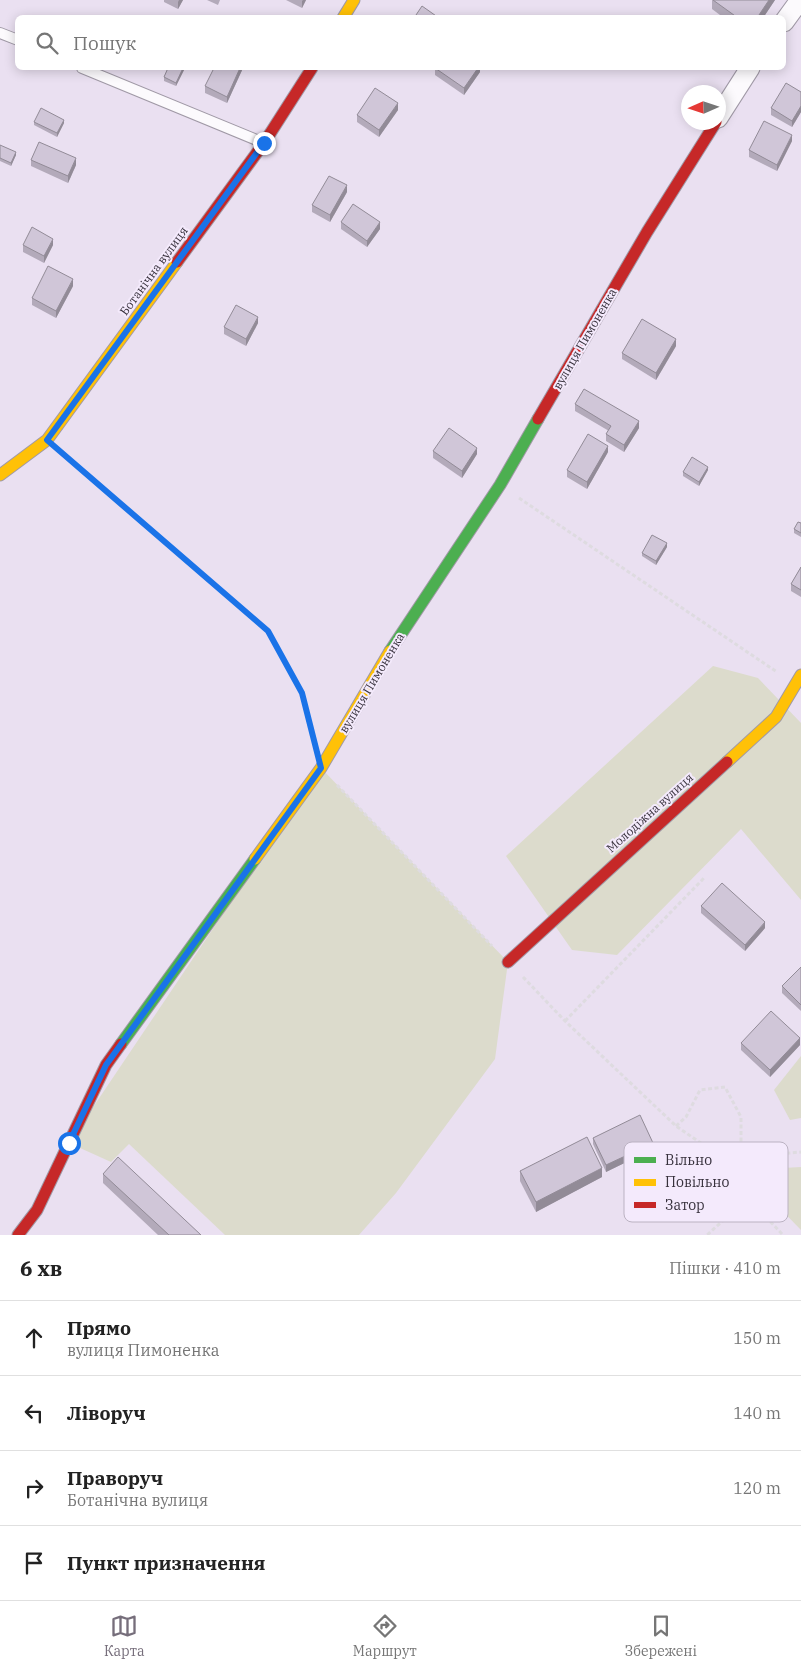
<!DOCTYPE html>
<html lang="uk">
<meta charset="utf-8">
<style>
:root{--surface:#fff;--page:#f6f6f6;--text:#222;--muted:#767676;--line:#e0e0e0;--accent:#766e7b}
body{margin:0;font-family:"IBM Plex Serif",serif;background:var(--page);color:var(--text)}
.compass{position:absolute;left:681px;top:85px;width:45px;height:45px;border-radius:50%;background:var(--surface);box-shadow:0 2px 12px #0003;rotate:267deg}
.stop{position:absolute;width:15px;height:15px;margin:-11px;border:4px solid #1a73e8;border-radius:50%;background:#fff}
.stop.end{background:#1a73e8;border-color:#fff;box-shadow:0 1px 5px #0008}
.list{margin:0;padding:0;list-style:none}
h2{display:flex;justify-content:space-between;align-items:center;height:65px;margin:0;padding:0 20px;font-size:21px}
h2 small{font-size:16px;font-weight:400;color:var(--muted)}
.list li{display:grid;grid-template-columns:32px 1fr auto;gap:15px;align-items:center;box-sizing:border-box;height:75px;padding:0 20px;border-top:1px solid var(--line)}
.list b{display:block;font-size:19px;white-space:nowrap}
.list p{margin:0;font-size:16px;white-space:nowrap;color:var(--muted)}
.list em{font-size:16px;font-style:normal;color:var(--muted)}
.icon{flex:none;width:28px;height:28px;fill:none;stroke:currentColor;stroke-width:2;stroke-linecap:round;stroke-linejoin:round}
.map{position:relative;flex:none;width:801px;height:1235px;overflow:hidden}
.search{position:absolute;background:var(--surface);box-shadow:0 2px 12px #0003;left:15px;right:15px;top:15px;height:55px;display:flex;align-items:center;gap:12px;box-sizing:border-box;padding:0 18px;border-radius:8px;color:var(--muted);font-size:19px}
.sheet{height:365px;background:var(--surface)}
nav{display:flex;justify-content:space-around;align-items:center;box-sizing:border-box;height:70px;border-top:1px solid var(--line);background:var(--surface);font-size:14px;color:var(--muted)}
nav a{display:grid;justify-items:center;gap:2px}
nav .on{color:var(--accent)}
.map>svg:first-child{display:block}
</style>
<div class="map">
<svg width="801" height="1235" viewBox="0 0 801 1235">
<rect width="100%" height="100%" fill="#eae0f1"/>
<g fill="#dcdbcc">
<path d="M713,666L758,678L801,723V900L741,829L617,955L572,950L506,856Z"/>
<path d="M321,768L508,962L495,1059L396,1193L359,1235H225L129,1144L111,1162L69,1143Z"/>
<path d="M801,1056V1118L790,1120L774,1090Z"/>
<path d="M801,1167V1230L757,1185L765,1169Z"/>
</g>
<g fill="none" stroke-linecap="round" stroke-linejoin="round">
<defs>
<g id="lane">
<path d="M0,33L18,40"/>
<path d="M82,68L264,143"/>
</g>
<g id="street">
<path d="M784,22L800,0"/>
<path d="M718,118L750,68"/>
</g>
<g id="fast">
<path d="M390,651L500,485L538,419"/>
<path d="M121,1044L255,859"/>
</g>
<g id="slow">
<path d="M343,18L354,0"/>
<path d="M0,475L47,440L177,262"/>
<path d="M727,762L776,717L801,675"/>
<path d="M255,859L321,768L390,651"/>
</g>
<g id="jam">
<path d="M177,262L264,143L312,68"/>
<path d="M538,419L647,232L716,122"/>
<path d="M508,962L727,762"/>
<path d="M18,1235L37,1210L106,1065L121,1044"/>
</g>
</defs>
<use href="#lane" stroke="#a099a6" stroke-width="12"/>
<use href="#street" stroke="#a099a6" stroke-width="21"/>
<use href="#fast" stroke="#a099a6" stroke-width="13"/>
<use href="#slow" stroke="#a099a6" stroke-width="13"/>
<use href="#jam" stroke="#a099a6" stroke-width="13"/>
<g stroke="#dedbe0" stroke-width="3" stroke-dasharray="4 2.5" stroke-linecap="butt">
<path d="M63,454L268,631L302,693L313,736"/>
<path d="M519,498L777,672"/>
<path d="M337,785L492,946"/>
<path d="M523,977L565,1021L676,1126L737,1168L748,1198L707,1235"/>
<path d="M565,1021L704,878"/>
<path d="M676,1126L686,1117L700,1090L725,1087L741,1117V1157L737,1168"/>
<path d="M741,1157L801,1152"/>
<path d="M748,1198L783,1235"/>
</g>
<use href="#lane" stroke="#fcfafd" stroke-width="10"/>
<use href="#street" stroke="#fcfafd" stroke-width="19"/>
<use href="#fast" stroke="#4caf50" stroke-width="11"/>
<use href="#slow" stroke="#ffc107" stroke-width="11"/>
<use href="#jam" stroke="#c62828" stroke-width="11"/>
</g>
<g fill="#b3aaba">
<path d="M164,0H183L178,9L164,2Z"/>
<path d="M207,0H220L218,5Z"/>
<path d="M286,0H306L302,8Z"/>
<path d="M712,0H775L763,18H724L712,9Z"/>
<path d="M168,68H185L176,86L164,81V77Z"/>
<path d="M243,68L227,103L205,93V86Z"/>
<path d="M435,68H480V72L464,95L435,75Z"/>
<path d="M801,92V112L792,127L771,115V108Z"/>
<path d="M398,110L379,137L357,122V115Z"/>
<path d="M34,122L64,123L57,137L34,125Z"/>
<path d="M792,141L777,171L749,157V150Z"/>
<path d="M0,145L16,155L11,166L0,161Z"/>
<path d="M31,160L76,165L68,183L31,166Z"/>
<path d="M347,192L330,222L312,212V205Z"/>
<path d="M341,222L380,229L367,247L341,229Z"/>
<path d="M23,245H53L44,263L23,252Z"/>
<path d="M73,286L56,318L32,305V298Z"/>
<path d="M258,323L246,346L224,334V327Z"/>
<path d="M676,346L656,380L622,359V353Z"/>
<path d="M575,404L639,428L624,452L606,441V434L609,431L575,411Z"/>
<path d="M433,451L477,454L462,478L433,458Z"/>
<path d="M608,452L587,489L567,477V470Z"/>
<path d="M708,470L699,486L683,476V472Z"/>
<path d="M801,523V537L794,533V529Z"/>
<path d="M667,547L656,565L642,556V553Z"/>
<path d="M801,567V597L791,591V584Z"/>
<path d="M701,906L765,928L745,951L701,913Z"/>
<path d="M801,967V1011L782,993V986Z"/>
<path d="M741,1043L800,1045L770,1077L741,1050Z"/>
<path d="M593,1138L653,1149L606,1172L593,1144Z"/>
<path d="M520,1171L602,1177L536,1212L520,1181Z"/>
<path d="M103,1174L201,1235H158L103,1183Z"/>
</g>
<g fill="#928b97">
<path d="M179,0H183L178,9V2Z"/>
<path d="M303,0H306L302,8V1Z"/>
<path d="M769,0H775L763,18H757Z"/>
<path d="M183,68H185L176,86V83Z"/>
<path d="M240,68H243L227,103V97Z"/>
<path d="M478,68H480V72L464,95V88Z"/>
<path d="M398,103V110L379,137V130Z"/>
<path d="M801,106V112L792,127V121Z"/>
<path d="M64,120V123L57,137V133Z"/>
<path d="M792,135V141L777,171V165Z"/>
<path d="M16,152V155L11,166V163Z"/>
<path d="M76,158V165L68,183V176Z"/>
<path d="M347,185V192L330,222V215Z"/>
<path d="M380,222V229L367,247V241Z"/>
<path d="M53,239V245L44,263V256Z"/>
<path d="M73,279V286L56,318V311Z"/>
<path d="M258,317V323L246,346V339Z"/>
<path d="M676,339V346L656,380V373Z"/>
<path d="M639,421V428L624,452V445Z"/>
<path d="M608,446V452L587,489V482Z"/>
<path d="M477,448V454L462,478V471Z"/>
<path d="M708,467V470L699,486V482Z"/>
<path d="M667,543V547L656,565V561Z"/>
<path d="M765,922V928L745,951V945Z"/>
<path d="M800,1038V1045L770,1077V1070Z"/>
<path d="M653,1143V1149L606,1172V1165Z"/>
<path d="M602,1168V1177L536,1212V1202Z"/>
</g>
<g fill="#d0c6d8" stroke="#928b97">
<path d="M713,0H769L757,18H738Z"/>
<path d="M422,6L439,18H414Z"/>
<path d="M168,68H183L176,83L164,77Z"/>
<path d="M214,68H240L227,97L205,86Z"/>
<path d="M435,68H478L464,88Z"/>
<path d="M786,83L801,92V106L792,121L771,108Z"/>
<path d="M375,88L398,103L379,130L357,115Z"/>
<path d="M41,108L64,120L57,133L34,122Z"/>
<path d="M764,121L792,135L777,165L749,150Z"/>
<path d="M39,142L76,158L68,176L31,160Z"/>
<path d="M0,145L16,152L11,163L0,158Z"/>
<path d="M329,176L347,185L330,215L312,205Z"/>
<path d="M353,204L380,222L367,241L341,222Z"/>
<path d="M32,227L53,239L44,256L23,245Z"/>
<path d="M48,266L73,279L56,311L32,298Z"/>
<path d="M236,305L258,317L246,339L224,327Z"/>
<path d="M642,319L676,339L656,373L622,353Z"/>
<path d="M584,389L639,421L624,445L606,434L611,426L575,404Z"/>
<path d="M449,428L477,448L462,471L433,451Z"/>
<path d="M588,434L608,446L587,482L567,470Z"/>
<path d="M692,457L708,467L699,482L683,472Z"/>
<path d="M798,522L801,523V533L794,529Z"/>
<path d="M652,535L667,543L656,561L642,553Z"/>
<path d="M801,567V590L791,584Z"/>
<path d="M722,883L765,922L745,945L701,906Z"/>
<path d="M801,967V1005L782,986Z"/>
<path d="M771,1011L800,1038L770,1070L741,1043Z"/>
<path d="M640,1115L653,1143L606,1165L593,1138Z"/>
<path d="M587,1137L602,1168L536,1202L520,1171Z"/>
<path d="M118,1157L201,1235H169L103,1174Z"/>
</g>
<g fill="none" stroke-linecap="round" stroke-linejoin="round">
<path stroke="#1a73e8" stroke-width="6" d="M69,1143L106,1065L321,768L302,693L268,631L47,440L264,143"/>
</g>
<g text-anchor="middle" stroke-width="4" stroke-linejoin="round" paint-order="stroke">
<g font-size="12" fill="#37313c" stroke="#f4eafc">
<text transform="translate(154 271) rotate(-54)" y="4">Ботанічна вулиця</text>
<text transform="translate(585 339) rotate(-60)" y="4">вулиця Пимоненка</text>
<text transform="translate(372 683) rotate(-59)" y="4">вулиця Пимоненка</text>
<text transform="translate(650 813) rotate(-42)" y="4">Молодіжна вулиця</text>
</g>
</g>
<rect x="624" y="1142" width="164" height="80" rx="8" fill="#f4eafc" stroke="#bbb2c2" stroke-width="1"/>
<rect x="634" y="1157" width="22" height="6" fill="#4caf50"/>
<rect x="634" y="1179" width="22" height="7" fill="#ffc107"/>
<rect x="634" y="1202" width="22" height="6" fill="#c62828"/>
<g font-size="14" fill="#37313c">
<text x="665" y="1165">Вільно</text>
<text x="665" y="1187">Повільно</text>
<text x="665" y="1210">Затор</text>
</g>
</svg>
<svg class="compass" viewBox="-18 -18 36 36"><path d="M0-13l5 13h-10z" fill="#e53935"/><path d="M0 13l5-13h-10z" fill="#767676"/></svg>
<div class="stop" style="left:69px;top:1143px"></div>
<div class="stop end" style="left:264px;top:143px"></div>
<div class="search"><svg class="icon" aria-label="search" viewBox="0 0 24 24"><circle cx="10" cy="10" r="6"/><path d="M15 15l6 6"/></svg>Пошук</div>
</div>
<section class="sheet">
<h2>6 хв<small>Пішки · 410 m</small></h2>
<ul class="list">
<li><svg class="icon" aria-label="ahead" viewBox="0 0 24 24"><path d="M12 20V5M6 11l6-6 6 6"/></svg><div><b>Прямо</b><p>вулиця Пимоненка</p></div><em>150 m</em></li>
<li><svg class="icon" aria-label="left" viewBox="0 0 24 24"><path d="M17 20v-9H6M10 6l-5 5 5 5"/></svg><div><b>Ліворуч</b></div><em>140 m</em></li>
<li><svg class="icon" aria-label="right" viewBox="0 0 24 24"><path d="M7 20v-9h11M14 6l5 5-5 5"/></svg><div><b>Праворуч</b><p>Ботанічна вулиця</p></div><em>120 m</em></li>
<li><svg class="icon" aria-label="arrive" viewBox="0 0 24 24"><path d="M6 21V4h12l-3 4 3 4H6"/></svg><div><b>Пункт призначення</b></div></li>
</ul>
</section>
<nav>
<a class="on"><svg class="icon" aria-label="map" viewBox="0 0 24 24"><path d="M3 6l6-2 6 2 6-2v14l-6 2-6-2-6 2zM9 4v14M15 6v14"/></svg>Карта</a>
<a><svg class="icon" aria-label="directions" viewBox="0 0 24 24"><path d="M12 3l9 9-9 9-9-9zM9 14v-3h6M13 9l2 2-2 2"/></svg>Маршрут</a>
<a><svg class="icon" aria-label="saved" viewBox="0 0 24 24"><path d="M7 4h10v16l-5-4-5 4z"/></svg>Збережені</a>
</nav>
